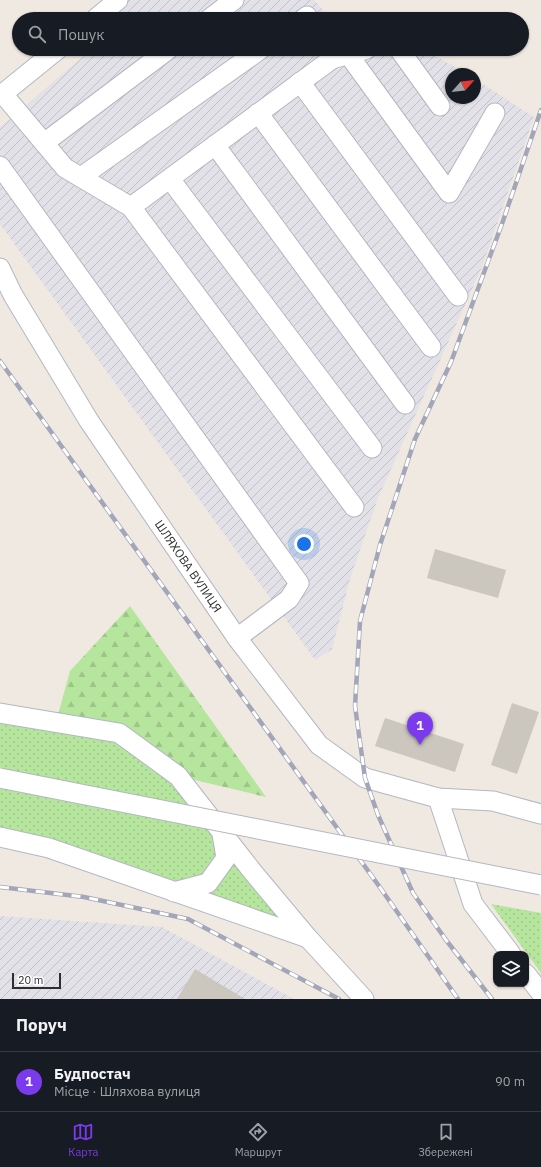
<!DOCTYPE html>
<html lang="uk">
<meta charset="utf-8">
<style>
:root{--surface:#171b24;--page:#20242c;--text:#f1f3f6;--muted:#9ea1a6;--line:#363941;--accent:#7c3aed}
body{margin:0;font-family:"IBM Plex Sans",sans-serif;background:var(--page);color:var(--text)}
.controls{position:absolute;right:12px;bottom:12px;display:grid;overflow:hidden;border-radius:8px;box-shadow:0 1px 3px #0004}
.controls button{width:36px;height:36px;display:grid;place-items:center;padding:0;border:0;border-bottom:1px solid var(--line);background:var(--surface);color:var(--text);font:20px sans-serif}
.compass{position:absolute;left:445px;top:68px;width:36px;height:36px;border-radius:50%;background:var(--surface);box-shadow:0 1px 3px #0004;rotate:63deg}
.scale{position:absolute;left:12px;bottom:10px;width:49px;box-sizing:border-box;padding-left:4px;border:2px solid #2e2e2e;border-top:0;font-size:11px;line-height:14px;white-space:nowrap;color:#2e2e2e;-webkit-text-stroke:3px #fff;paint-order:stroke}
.you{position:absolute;left:304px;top:544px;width:14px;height:14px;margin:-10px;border:3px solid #fff;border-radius:50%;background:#1a73e8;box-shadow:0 0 0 6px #1a73e833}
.badge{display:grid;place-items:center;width:26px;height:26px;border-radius:50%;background:var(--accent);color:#fff;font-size:13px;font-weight:700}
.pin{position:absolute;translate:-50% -33px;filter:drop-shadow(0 1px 2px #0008)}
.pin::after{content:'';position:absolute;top:21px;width:14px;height:12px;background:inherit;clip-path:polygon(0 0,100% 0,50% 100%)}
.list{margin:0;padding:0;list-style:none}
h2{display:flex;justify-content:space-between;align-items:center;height:52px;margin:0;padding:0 16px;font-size:17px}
h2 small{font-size:13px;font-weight:400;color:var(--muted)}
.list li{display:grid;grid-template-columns:26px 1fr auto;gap:12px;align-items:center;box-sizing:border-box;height:60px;padding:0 16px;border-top:1px solid var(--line)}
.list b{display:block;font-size:15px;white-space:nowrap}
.list p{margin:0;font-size:13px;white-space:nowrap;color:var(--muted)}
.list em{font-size:13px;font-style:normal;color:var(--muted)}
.icon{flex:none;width:22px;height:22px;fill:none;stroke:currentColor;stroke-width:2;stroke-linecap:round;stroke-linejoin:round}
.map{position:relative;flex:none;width:541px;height:999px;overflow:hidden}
.search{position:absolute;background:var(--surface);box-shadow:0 1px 3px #0004;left:12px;right:12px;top:12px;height:44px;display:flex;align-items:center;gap:10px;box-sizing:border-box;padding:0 14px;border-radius:22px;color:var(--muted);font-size:15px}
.sheet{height:112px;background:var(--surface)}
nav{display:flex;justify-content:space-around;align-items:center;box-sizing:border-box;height:56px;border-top:1px solid var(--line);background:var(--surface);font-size:11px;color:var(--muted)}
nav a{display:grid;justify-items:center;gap:2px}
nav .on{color:var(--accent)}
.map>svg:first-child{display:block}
</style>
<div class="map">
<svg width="541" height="999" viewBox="0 0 541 999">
<defs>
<pattern id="industrial-furrows" width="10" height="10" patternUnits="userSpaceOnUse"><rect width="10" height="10" fill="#e3e1e8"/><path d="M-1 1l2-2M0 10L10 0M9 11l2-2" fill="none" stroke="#c3c1c7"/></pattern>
<pattern id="grass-dots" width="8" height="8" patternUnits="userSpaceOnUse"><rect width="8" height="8" fill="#b6e59e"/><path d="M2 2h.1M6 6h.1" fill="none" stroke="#9dc588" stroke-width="1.8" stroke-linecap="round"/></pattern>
<pattern id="forest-firs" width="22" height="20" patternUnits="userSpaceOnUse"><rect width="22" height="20" fill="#b6e59e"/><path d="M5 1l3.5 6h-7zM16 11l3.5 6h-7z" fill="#9dc588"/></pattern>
</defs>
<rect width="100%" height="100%" fill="#efe9e1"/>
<g fill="url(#industrial-furrows)">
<path d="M107,0H314L331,19H116Z"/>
<path d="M92,49H424L467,74H451V98H475V79L534,117L482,267L378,498L350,579L332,649L315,660L0,224V127Z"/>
<path d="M0,916L162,927L294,999H0Z"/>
</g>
<g fill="url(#grass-dots)">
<path d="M0,713L119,733L178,776L308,938L0,837Z"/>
<path d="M491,904L541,913V973Z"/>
</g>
<path fill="url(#forest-firs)" d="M130,606L266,797L178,776L119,733L56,722L70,671Z"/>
<g fill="#cbc7bf">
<path d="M435,549L506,570L498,598L427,578Z"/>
<path d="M512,703L539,712L517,774L491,765Z"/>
<path d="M385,718L464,744L455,772L375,746Z"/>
<path d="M195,969L245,999H177Z"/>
</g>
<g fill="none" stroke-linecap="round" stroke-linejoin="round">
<defs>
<g id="minor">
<path d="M95,19L118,0"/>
<path d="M209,19L234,0"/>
<path d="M303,19L307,16"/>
<path d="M399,49L440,106"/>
<path d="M348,54L449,193L495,113"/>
<path d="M300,82L458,296"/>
<path d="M3,94L65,168L131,207L332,59L367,49"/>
<path d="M0,96L58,49"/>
<path d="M258,113L431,347"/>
<path d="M44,143L169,49"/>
<path d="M215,145L405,404"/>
<path d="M0,166L299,583L289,599L237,638"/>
<path d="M81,177L261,49"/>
<path d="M170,179L372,448"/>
<path d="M131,207L354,507"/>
<path id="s1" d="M0,268L13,295L89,421L237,638L319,745L365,778L438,798L493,801L541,814"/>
<path d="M0,713L119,733L178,776L252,871L308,938L364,999"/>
<path d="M438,798L473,904L511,954"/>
<path d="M0,837L49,848L308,938"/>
<path d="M174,892L208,883L226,858L222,834"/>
<path d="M526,974L541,993"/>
</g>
</defs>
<use href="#minor" stroke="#b4b7c1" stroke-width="21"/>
<use href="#minor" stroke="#fff" stroke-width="19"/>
<defs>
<g id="rail">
<path d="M0,361L379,886L458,999"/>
<path d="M0,887L84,897L188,919L339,999"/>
<path d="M492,999L446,940L413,893L378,815L365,778L355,706L360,621L380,545L415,439L451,362L503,221L541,110"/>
</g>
</defs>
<use href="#rail" stroke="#a3a6b8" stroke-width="4.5"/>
<use href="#rail" stroke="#fff" stroke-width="3" stroke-dasharray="9" stroke-linecap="butt"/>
<defs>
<path id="minor-bridge" d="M0,778L541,885"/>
</defs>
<use href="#minor-bridge" stroke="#b4b7c1" stroke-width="21" stroke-linecap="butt"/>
<use href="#minor-bridge" stroke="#fff" stroke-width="19"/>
</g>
<g text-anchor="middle" stroke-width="3" stroke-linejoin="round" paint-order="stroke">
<g font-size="12" fill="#2e2e2e" stroke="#fff">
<text dy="4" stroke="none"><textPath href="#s1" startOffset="353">ШЛЯХОВА ВУЛИЦЯ</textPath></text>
</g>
</g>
</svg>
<div class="controls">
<button><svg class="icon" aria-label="layers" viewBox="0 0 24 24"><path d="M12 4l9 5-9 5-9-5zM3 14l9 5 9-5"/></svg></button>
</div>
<svg class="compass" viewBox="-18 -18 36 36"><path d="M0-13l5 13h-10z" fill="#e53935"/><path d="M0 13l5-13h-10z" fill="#9ea1a6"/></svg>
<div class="scale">20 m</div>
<div class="you"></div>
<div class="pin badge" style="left:420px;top:745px">1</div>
<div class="search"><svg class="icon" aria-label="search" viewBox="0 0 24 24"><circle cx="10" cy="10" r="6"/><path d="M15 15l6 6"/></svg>Пошук</div>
</div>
<section class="sheet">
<h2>Поруч<small></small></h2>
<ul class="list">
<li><span class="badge">1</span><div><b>Будпостач</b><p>Місце · Шляхова вулиця</p></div><em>90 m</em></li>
</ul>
</section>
<nav>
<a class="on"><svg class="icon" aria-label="map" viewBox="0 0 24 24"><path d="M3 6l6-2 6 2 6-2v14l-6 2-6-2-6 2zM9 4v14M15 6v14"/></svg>Карта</a>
<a><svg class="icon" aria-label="directions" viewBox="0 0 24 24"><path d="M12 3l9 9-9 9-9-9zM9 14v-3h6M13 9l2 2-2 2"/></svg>Маршрут</a>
<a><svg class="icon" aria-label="saved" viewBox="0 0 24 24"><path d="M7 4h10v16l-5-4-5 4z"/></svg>Збережені</a>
</nav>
